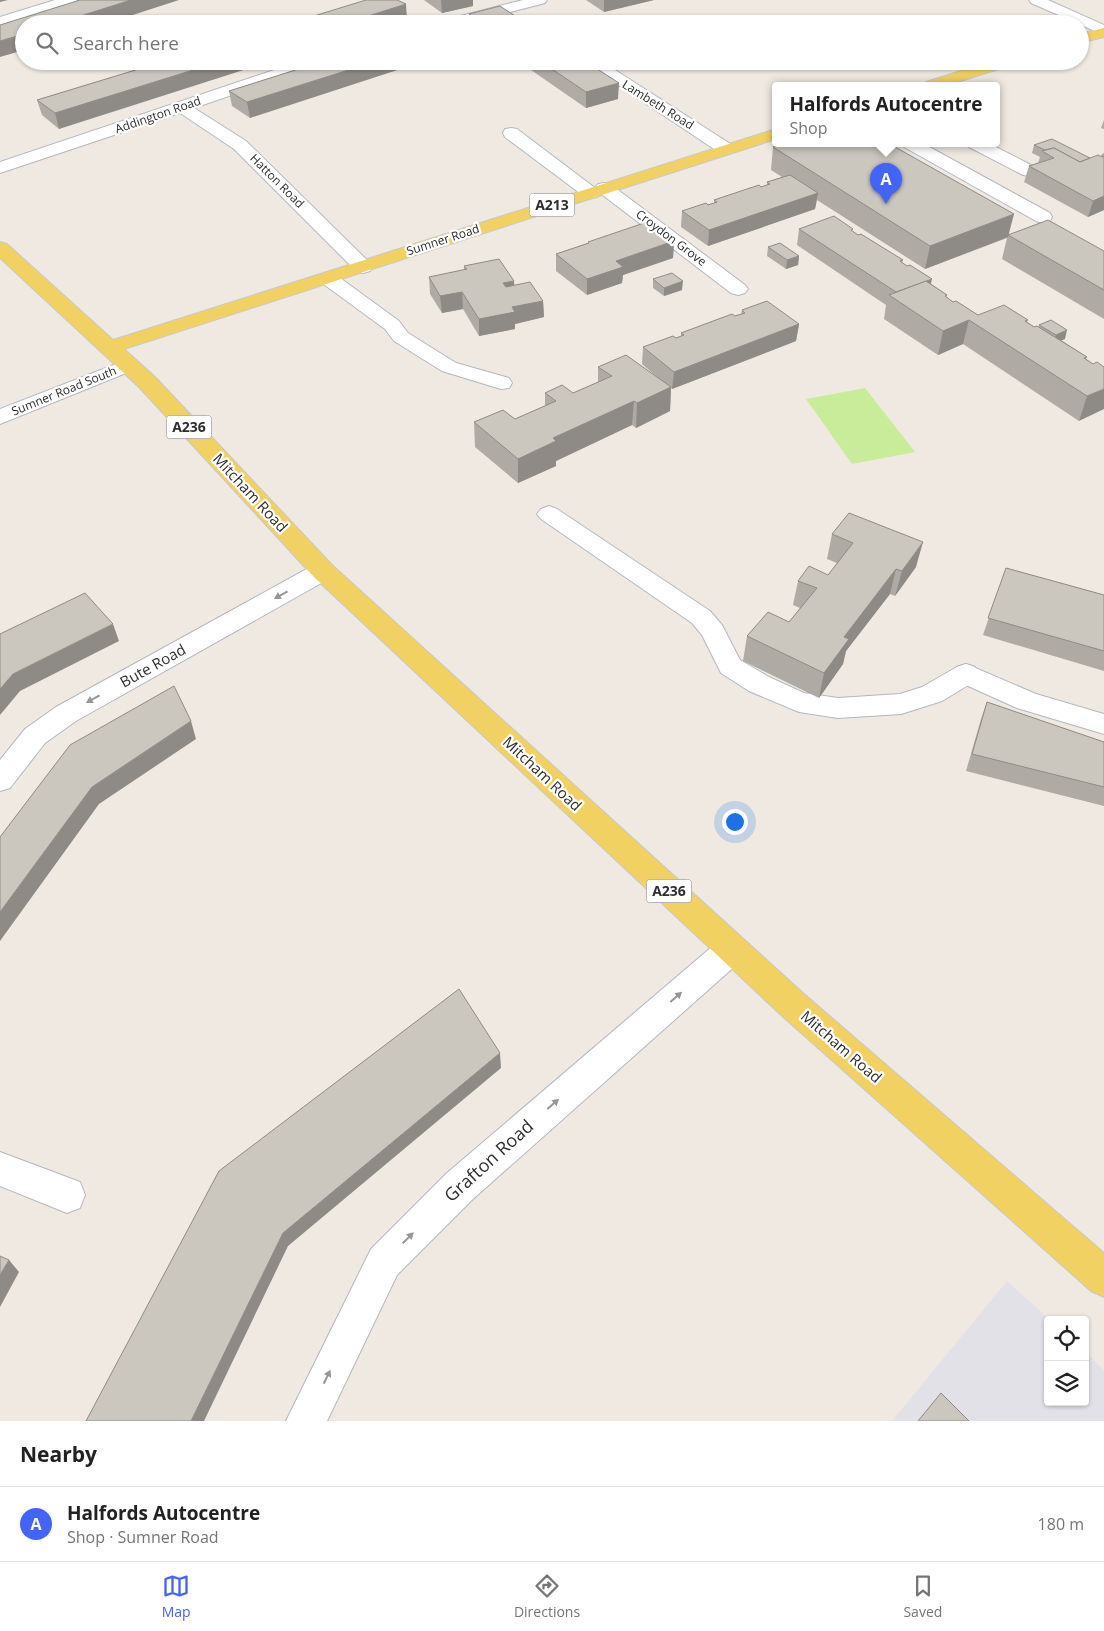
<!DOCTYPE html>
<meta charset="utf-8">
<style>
:root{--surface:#fff;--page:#f2f2f2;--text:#222;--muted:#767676;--line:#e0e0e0;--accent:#4264fb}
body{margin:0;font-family:"Open Sans",sans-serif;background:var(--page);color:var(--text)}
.controls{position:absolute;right:15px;bottom:15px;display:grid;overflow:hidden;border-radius:5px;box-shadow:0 1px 4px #0004}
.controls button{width:45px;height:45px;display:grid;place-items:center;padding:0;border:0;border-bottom:1px solid var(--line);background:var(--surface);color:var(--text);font:25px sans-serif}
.you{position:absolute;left:734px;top:821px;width:18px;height:18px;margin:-12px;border:4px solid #fff;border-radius:50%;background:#1a73e8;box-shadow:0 0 0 8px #1a73e833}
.badge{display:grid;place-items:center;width:32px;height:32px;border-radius:50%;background:var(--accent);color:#fff;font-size:16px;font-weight:700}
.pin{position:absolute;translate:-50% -41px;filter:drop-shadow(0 1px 2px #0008)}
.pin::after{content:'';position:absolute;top:26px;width:18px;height:15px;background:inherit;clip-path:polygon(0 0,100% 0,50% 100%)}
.popup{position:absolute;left:772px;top:82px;width:228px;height:65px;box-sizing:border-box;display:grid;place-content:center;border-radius:5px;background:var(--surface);filter:drop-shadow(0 1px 4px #0005);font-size:16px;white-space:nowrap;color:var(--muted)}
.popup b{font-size:19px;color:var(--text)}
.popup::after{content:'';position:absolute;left:50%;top:100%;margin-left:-10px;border:10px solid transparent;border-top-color:var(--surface)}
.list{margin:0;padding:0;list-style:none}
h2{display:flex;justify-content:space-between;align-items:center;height:65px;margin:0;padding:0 20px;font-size:21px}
h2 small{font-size:16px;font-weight:400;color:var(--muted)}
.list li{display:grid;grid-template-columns:32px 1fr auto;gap:15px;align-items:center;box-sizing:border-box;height:75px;padding:0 20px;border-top:1px solid var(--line)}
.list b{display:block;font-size:19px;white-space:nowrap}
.list p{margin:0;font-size:16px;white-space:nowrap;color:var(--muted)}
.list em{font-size:16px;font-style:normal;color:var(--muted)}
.icon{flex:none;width:28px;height:28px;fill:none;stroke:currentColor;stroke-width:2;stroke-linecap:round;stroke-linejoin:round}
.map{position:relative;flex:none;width:1104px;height:1421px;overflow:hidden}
.search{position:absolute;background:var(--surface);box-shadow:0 1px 4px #0004;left:15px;right:15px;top:15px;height:55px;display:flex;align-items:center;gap:12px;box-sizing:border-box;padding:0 18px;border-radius:28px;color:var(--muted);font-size:19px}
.sheet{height:140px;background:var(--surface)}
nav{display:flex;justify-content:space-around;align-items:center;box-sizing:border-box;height:70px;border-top:1px solid var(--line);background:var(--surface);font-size:14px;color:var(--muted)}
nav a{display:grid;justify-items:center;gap:2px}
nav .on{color:var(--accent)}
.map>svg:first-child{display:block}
</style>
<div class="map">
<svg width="1104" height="1421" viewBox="0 0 1104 1421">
<rect width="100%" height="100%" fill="#efe9e1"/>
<path fill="#e3e1e8" d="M1007,1281L1050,1320H1048V1402H1085V1352L1104,1370V1421H892Z"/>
<path fill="#c9ec9a" d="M865,388L915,452L852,464L806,399Z"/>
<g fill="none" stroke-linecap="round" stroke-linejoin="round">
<defs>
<g id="service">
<path d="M902,143H922L1050,213L1052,217L1050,221L1043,223L1036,221L904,147Z"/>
<path d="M966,143H988L1035,167L1038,171L1035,175L1029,176L1023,175L969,147Z"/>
<path d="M549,506L557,509L710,611L722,625L740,660L769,677L804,693L838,698L900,694L922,687L957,667L966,664L975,667L979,674L975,681L942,701L901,714L838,718L799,712L749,691L721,673L702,635L692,623L541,519L537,514L541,509Z"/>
</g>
<g id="minor">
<path d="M55,0H77L75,3L0,26V17Z"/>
<path d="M523,0H547L545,3L464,24H439L441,21Z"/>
<path d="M1029,0H1048L1104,25V35L1031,3Z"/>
<path d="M301,61H325L322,64L194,108L246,141L370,263L373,267L370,271L363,273L356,271L234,149L180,113L0,173V162Z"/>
<path d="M582,61H601L732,145L735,149L732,153L726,154L720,153Z"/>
<path d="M511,128L517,129L595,188L598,184L604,183L610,184L745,285L748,289L745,293L738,295L731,293L600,193L597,197L591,198L585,197L505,137L503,133L505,129Z"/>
<path d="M329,273L336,275L399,321L408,333L456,363L509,378L512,383L509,388L501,389L442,371L394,341L385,329L322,283L319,279L322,275Z"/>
<path d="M129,359L136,361L140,365L136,369L0,424V409Z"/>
<path d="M323,563L332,565L335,571L332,577L76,721L45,743L10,788L0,791V760L25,729L56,707L314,565Z"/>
<path d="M966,664L1036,694L1104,714V734L1017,708L957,681L953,674L957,667Z"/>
<path d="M732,935L743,939L748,949L743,959L473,1199L397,1275L327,1421H286L371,1249L447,1173L721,939Z"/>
<path d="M0,1152L80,1182L85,1195L80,1208L67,1213L0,1186Z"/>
</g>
<g id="primary">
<path d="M1104,28V37L1080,43V34Z"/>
<path d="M992,61H1017L1014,64L948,85H924L926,82Z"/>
<path d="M776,129V139L124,349L155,377L332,565L804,994L1104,1253V1297L1091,1291L780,1014L314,577L139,387L0,258V242L7,244L113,340Z"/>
</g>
</defs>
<use href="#service" stroke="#b4b7c1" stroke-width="2"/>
<use href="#minor" stroke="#b4b7c1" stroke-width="2"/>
<use href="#primary" stroke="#c9c9c9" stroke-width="2"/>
<use href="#service" fill="#fff" fill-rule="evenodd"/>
<use href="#minor" fill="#fff" fill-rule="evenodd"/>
<use href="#primary" fill="#f2d163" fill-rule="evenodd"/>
</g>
<g fill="#afaba4">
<path d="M424,0H473V6L442,13Z"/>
<path d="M586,0H654L604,12Z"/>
<path d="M469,14L527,24H470Z"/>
<path d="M165,61L59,129L42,115L37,100Z"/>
<path d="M324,61L250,118L232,106L229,91Z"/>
<path d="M518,61H585L618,99L586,108Z"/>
<path d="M1104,120V129L1101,128Z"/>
<path d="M1034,145L1090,158L1101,156L1102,154L1104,153V210L1088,217L1024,182L1029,166L1038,163L1040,157L1032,153Z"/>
<path d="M773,147L1008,235L1104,251V319L1002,259L1007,238L925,269L817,200L815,209L708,246L681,227L682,211L714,203V200L767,185V182L782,177L771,170Z"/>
<path d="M799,229L853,232L903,260L902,263L931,284L947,295L946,297L953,302L978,315L1028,320L1027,322L1034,327L1039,326V325L1065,339L1061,340L1087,357L1086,359L1093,364L1104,367L1079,421L963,344L938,355L884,319L886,305L797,245Z"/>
<path d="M674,241L673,258L623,275L622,283L587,295L556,271V254L588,243V242Z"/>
<path d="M768,247L799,256L798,265L786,269L767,256Z"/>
<path d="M464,266L514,281V285L543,301L544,317L515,324V329L479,336L463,309L442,313L430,294L429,277L464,270Z"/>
<path d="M653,279L682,290L664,296L653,288Z"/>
<path d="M742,310L799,324L796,341L672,389L671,388L670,411L636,428L632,425L556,461V466L518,483L475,447L474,422L515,419L545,406V393H573L598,382V367L657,377L642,364L643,347L676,338L681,336V333L741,314Z"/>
<path d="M832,534L916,567L895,596L890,594L846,651L843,664L819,698L743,661L747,636L789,622L800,608L793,605L798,581L828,575L837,563L827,559Z"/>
<path d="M1006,568L1104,595V671L983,635Z"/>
<path d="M987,702L1104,742V806L966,771L981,719Z"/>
</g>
<g fill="#8e8b86">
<path d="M0,0H8L0,2Z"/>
<path d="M131,0H179L105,24H55Z"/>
<path d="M441,0H473V6L442,13Z"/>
<path d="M604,0H654L604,12Z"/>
<path d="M406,4L407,19L391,24H343Z"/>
<path d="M24,34V50L0,57V41Z"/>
<path d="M222,61H272L59,129L55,113Z"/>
<path d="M377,61H425L250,118L247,102Z"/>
<path d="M619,83L618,99L586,108V92Z"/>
<path d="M818,193L815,209L708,246L709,230Z"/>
<path d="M1104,196V210L1088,217L1093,201Z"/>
<path d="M1014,214L1008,237L925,269L930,246Z"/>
<path d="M674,241L673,258L623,275L622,283L587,295V279L616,261Z"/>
<path d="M799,256L798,265L786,269L787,260Z"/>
<path d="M932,279L928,295L896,292Z"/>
<path d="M514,281L515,297L504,299L503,283Z"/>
<path d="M683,281L682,290L664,296V288Z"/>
<path d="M462,292L463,309L442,313L440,296Z"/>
<path d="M543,301L544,317L515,324V329L479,336V319L512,307Z"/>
<path d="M969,320L963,344L938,355L943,331Z"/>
<path d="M799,324L796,341L672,389L674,372Z"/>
<path d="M1067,330L1065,339L1053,344L1056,335Z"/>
<path d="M671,387L670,411L636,428L637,403Z"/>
<path d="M1104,389V409L1079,421L1087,396Z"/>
<path d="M634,401L632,425L556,461V466L518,483V459L553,438Z"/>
<path d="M923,542L916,567L895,596L902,571Z"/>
<path d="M896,569L890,594L846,651L843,664L819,698L824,673L844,637Z"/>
<path d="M113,624L119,641L20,691L0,715V689L13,674Z"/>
<path d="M191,721L196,739L99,804L0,941V912L92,787Z"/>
<path d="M500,1053L501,1068L288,1246L204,1421H191L283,1233Z"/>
<path d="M9,1260L19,1272L0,1307V1275Z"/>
</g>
<g fill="#cbc7bf" stroke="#8e8b86">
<path d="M80,0H131L55,24H24V34L0,41V25Z"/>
<path d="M366,0H397L406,4L343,24H288Z"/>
<path d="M500,6L527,24H484L469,14Z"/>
<path d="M165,61H222L55,113L37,100Z"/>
<path d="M324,61H377L247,102L229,91Z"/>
<path d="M540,61H585L619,83L586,92Z"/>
<path d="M1052,139L1090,158L1080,162L1054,148L1045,150L1034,145Z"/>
<path d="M788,143H888L1014,214L930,246L773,147Z"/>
<path d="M1054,148L1080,162L1098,155L1102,157L1104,156V196L1093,201L1029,166L1054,158L1042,151Z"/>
<path d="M790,175L818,193L709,230L682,211L706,203L708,205L717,202L714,200L759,185L761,187L770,184L767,182Z"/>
<path d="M834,216L853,229L851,230L858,235L861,234L903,260L900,261L907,266L910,265L932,279L896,292L799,229Z"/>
<path d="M1048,220L1104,251V290L1008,235Z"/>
<path d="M647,222L674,241L616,261L623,267L587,279L556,254L589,243L588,242Z"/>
<path d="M780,243L799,256L787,260L768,247Z"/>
<path d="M499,259L514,281L503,283L506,287L530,282L543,301L512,307L515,312L479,319L462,292L440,296L429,277L467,269L464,266Z"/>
<path d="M672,273L683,281L664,288L653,279Z"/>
<path d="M926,281L947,295L945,296L953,302L956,301L978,315L1004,305L1028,320L1025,321L1034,327L1037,326L1087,357L1084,358L1093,364L1097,362L1104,367V389L1087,396L969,320L943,331L889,295Z"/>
<path d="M767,301L799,324L674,372L643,347L673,336L676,338L684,335L681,333L732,314L735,316L745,313L742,310Z"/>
<path d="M1051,320L1067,330L1056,335L1039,325Z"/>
<path d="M626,355L671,387L637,403L634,401L553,438L556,441L518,459L474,422L503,410L515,419L556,401L545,393L562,385L573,393L612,376L598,367Z"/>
<path d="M849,513L923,542L902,571L896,569L844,637L849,639L824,673L747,636L768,612L789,622L817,588L798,581L809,566L828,575L853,543L832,534Z"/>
<path d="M1006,568L1104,595V651L988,618Z"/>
<path d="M85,593L113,624L13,674L0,689V634Z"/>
<path d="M174,686L191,721L92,787L0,912V837L70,745Z"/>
<path d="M987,702L1104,742V787L972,754Z"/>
<path d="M459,989L500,1053L283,1233L191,1421H86L219,1171Z"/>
<path d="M0,1256L9,1260L0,1275Z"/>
<path d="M941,1393L969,1421H918Z"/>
</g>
<defs><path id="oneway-solid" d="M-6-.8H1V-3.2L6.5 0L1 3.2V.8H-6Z" transform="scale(1.25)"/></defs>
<g fill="#969696">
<use href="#oneway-solid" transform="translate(281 595) rotate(151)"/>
<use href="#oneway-solid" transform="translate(93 699) rotate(151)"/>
<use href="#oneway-solid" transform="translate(676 997) rotate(-41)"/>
<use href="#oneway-solid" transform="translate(553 1104) rotate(-41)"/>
<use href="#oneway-solid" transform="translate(408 1238) rotate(-45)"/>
<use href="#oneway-solid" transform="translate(327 1377) rotate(-64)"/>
</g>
<g text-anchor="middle" stroke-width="4.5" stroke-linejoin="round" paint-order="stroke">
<g font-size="12" fill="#2e2e2e" stroke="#fff">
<text transform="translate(658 105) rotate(32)" y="4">Lambeth Road</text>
<text transform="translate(158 115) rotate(-19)" y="4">Addington Road</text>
<text transform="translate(277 181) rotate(45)" y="4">Hatton Road</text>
<text transform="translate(671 238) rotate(37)" y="4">Croydon Grove</text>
<text transform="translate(443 240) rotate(-18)" y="4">Sumner Road</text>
<text transform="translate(64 391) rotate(-22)" y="4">Sumner Road South</text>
</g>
<g fill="#fff" stroke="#6d6d6d" stroke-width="1">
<rect x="529.5" y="193.5" width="45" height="23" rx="4"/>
<rect x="166.5" y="415.5" width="45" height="23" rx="4"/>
<rect x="646.5" y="879.5" width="45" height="23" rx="4"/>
</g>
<g font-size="14" font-weight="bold" fill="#2e2e2e">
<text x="552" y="210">A213</text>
<text x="189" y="432">A236</text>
<text x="669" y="896">A236</text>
</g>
<g font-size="15" fill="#2e2e2e" stroke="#fff">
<text transform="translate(250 493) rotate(47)" y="5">Mitcham Road</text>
<text transform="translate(153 666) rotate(-29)" y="5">Bute Road</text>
<text transform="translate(542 774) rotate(43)" y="5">Mitcham Road</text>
<text transform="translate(841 1047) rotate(41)" y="5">Mitcham Road</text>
</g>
<g font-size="18" fill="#2e2e2e" stroke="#fff">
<text transform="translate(489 1161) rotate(-42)" y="6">Grafton Road</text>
</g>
</g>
</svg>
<div class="controls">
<button><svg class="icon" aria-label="locate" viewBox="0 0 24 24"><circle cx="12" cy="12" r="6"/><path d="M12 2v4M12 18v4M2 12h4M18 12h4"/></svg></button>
<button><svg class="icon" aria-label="layers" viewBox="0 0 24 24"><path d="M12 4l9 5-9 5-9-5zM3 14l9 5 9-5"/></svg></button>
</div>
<div class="you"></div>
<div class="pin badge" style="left:886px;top:204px">A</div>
<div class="popup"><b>Halfords Autocentre</b>Shop</div>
<div class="search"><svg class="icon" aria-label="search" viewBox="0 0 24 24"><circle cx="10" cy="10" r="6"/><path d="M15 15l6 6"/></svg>Search here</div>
</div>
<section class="sheet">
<h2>Nearby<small></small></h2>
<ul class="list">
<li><span class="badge">A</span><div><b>Halfords Autocentre</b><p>Shop · Sumner Road</p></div><em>180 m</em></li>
</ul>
</section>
<nav>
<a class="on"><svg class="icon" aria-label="map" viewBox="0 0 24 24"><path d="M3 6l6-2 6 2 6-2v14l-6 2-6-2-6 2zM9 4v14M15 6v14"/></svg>Map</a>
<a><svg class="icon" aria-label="directions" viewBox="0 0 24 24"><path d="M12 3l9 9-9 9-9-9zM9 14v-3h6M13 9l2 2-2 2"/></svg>Directions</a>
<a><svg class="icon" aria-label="saved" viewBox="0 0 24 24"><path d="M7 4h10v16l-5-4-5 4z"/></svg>Saved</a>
</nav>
